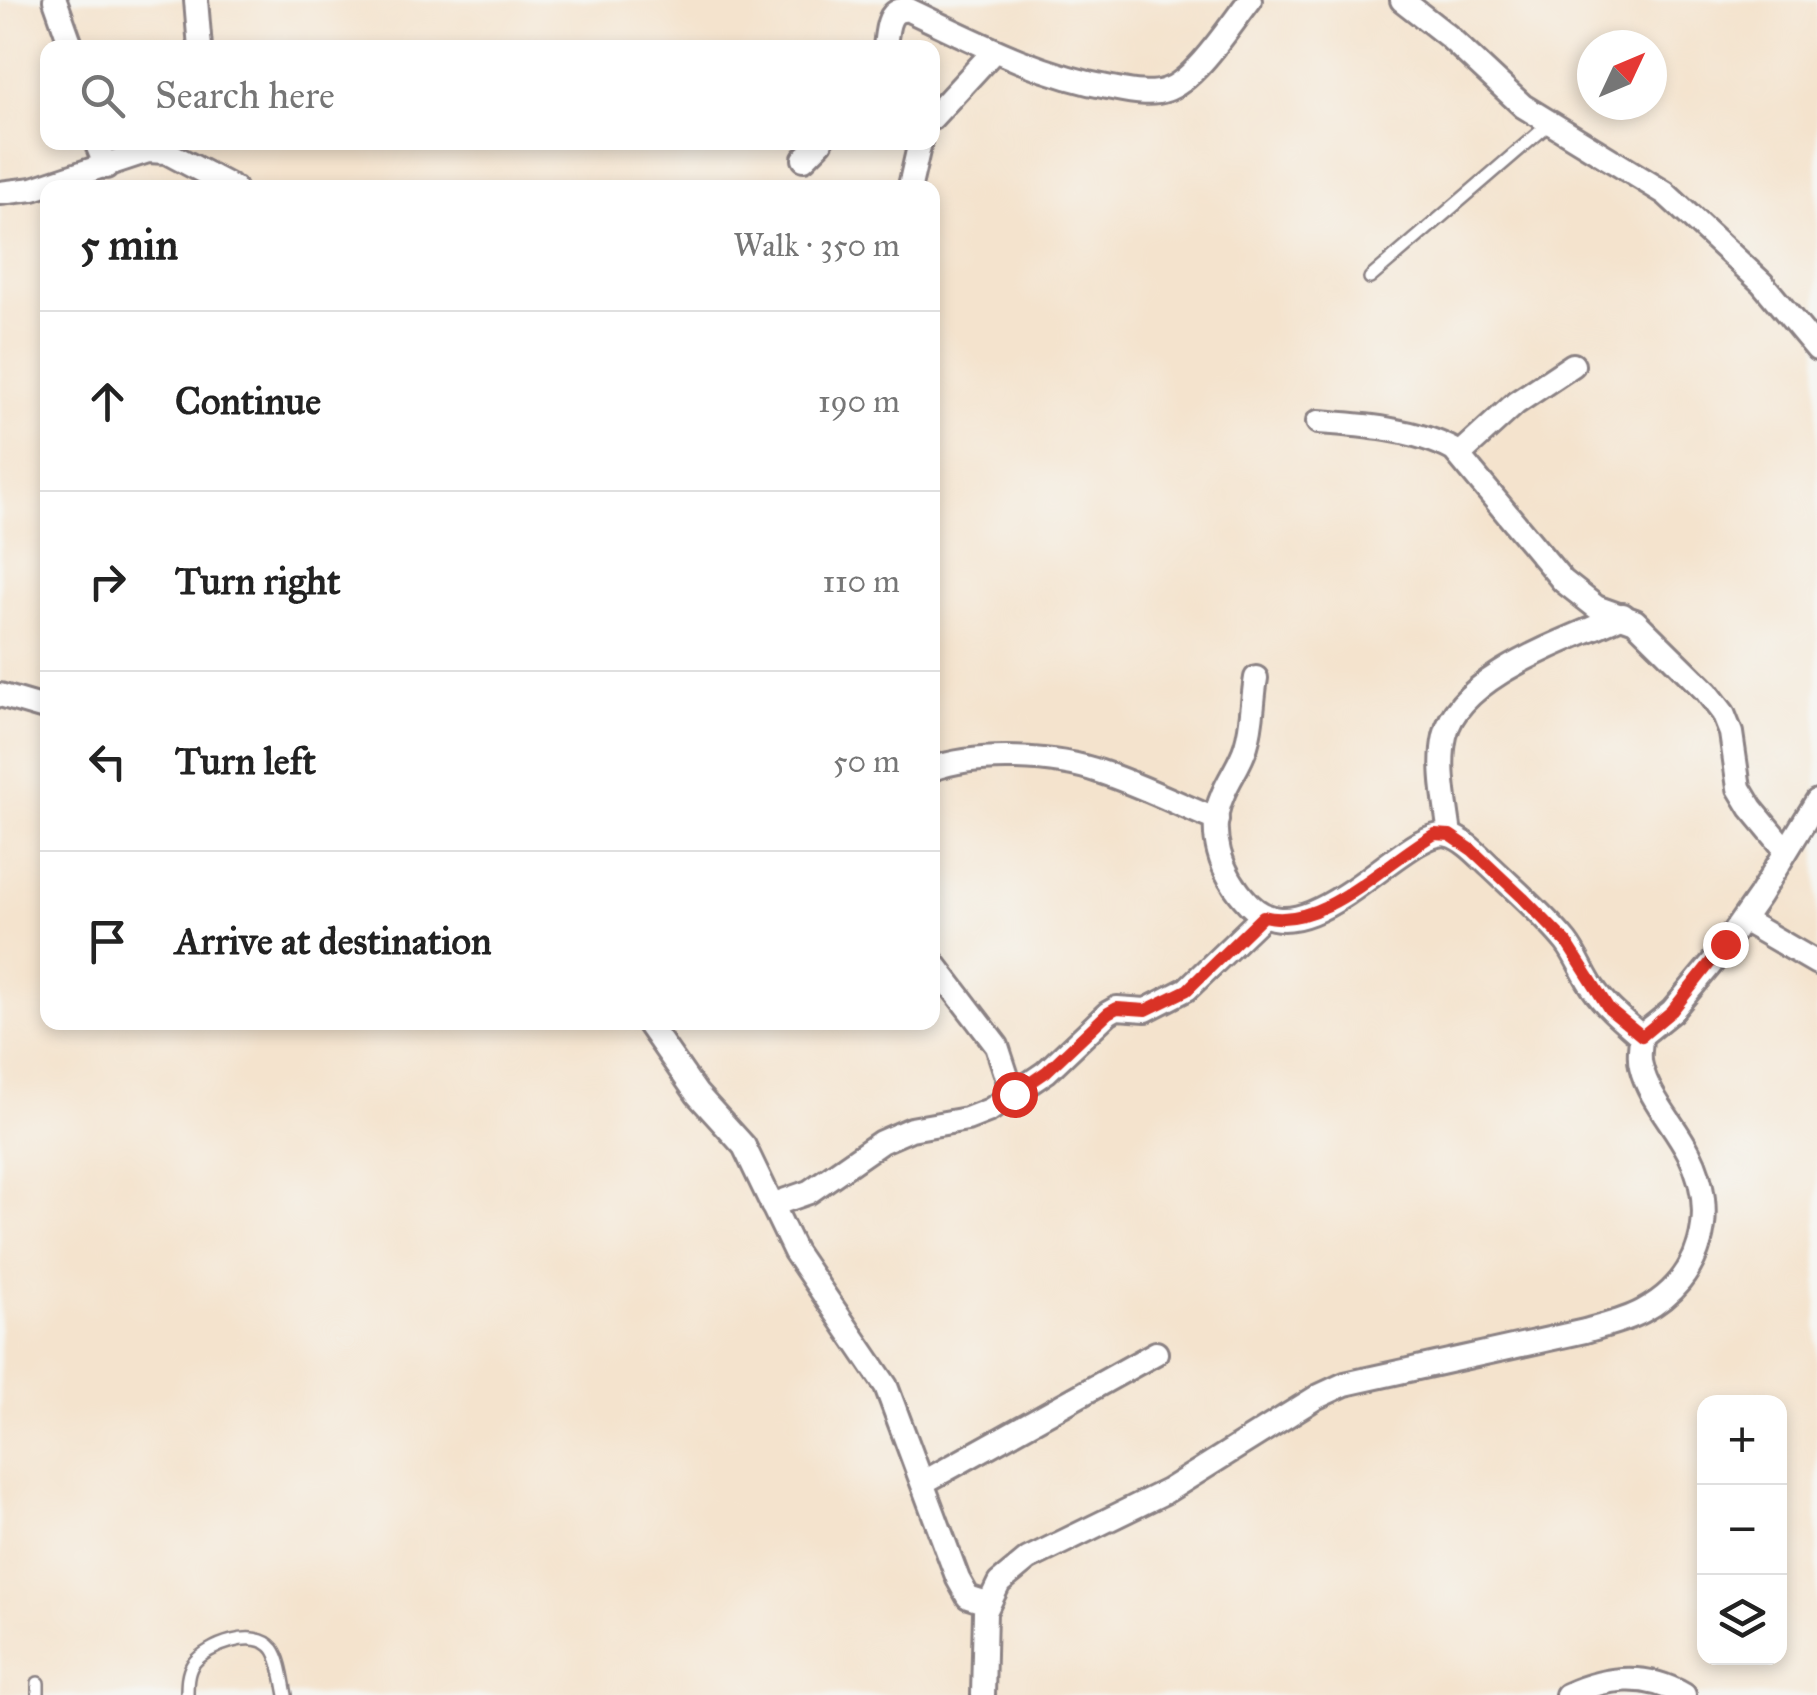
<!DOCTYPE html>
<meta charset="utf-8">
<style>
:root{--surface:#fff;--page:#f6f6f6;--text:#222;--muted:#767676;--line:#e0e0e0}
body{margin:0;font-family:"IM FELL Great Primer",serif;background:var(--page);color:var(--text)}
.controls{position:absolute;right:30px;bottom:30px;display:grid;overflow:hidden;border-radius:20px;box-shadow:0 5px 15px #0003}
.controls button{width:90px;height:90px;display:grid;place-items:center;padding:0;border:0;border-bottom:2px solid var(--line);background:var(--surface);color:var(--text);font:50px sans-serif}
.compass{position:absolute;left:1577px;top:30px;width:90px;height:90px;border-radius:50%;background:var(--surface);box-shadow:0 5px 15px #0003;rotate:46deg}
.stop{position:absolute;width:30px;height:30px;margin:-22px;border:8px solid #d93025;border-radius:50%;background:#fff}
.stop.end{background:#d93025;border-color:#fff;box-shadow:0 2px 10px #0008}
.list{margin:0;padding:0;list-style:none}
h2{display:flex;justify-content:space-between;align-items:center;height:130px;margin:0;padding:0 40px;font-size:42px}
h2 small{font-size:32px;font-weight:400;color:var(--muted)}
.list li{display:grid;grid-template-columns:65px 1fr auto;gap:30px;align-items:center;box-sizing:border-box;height:180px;padding:0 40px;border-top:2px solid var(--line)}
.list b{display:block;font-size:38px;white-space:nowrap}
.list em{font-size:32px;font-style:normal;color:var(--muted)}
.icon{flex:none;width:55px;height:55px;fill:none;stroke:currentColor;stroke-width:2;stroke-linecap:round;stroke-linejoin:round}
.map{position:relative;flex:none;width:1817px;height:1695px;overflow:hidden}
.search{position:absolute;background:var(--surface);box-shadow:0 5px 15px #0003;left:40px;top:40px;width:900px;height:110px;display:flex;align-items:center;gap:25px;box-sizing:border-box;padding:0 35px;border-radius:20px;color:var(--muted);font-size:38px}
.panel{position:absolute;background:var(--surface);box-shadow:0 5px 15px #0003;left:40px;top:180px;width:900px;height:850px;border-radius:20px}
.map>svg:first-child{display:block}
</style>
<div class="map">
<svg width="1817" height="1695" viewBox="0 0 1817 1695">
<rect width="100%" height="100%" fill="#f6f6f2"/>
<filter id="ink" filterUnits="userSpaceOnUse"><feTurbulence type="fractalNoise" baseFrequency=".01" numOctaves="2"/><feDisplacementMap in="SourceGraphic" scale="20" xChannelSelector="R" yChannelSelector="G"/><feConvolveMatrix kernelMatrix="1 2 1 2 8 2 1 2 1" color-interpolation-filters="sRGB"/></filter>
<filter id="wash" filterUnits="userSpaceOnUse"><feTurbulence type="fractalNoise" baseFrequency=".0048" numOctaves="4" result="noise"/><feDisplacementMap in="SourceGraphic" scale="40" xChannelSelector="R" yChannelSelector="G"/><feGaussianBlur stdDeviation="2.25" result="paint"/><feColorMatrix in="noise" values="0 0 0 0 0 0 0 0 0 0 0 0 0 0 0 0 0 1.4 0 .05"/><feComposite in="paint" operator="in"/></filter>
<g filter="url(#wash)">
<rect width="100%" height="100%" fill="#f4e3cd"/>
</g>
<g filter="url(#ink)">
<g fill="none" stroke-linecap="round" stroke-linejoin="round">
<defs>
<g id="lane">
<path d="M1370,278L1549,124"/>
<path d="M38,1683V1695"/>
<path d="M187,1695C187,1685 187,1673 193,1664C207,1645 256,1627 273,1649C281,1660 283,1681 286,1695"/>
</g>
<g id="street">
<path d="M55,0L72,48"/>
<path d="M196,0L200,48"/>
<path d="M1402,0L1448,36L1523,106L1665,193L1762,283L1817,349"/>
<path d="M885,48C887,30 887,7 909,10C976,42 1039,75 1112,88C1128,91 1150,96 1166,90C1195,81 1231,24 1250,0"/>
<path d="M932,118L994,51"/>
<path d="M96,142L106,167"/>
<path d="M804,159L821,142"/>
<path d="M910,186L920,142"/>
<path d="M0,193L33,189L148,151L166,152L234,188"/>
<path d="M1318,422C1362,425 1415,429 1454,450L1563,581L1596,607L1635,621L1707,692L1723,713L1731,733L1739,788L1751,808L1785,849"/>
<path d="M1459,455L1516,403L1573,365"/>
<path d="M1256,678C1252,701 1253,724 1246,746C1241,763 1230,777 1223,794C1206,832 1221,875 1249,904C1308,964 1407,824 1449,835C1465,840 1479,856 1491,867C1516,891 1544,915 1566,942C1577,956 1583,974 1593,988C1606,1007 1624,1021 1641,1036"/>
<path d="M0,695L48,709"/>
<path d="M932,769C978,752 1056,756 1101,772C1140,785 1178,804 1217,820"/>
<path d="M1450,835C1446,803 1438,768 1445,736C1458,675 1572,639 1623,615"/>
<path d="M1743,920L1817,963"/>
<path d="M932,961L997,1046L1013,1095"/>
<path d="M647,1022L697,1094L744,1146L795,1252L886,1386L958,1579L968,1597L987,1603"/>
<path d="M772,1205L809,1192L881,1142L911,1129L967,1119L990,1110L1046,1072L1108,1013L1117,1008L1146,1010L1187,989L1263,916"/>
<path d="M924,1482L1156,1353"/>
<path d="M983,1695L985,1612L999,1583L1028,1559L1167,1491L1317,1397L1345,1384L1585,1331C1605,1325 1625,1321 1643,1311C1703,1279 1719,1212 1689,1153C1675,1125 1648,1097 1641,1066C1638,1056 1641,1046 1641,1036L1672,1011L1712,963L1759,896L1817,801"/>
<path d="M1567,1695C1606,1677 1645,1672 1684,1695"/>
</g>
</defs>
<use href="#lane" stroke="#8b8284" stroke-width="16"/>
<use href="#street" stroke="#8b8284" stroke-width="28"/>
<use href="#lane" stroke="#fff" stroke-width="11"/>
<use href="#street" stroke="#fff" stroke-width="22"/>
</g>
</g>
<g fill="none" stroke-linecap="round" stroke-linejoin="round" filter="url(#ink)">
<path stroke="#d93025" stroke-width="12" d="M1014,1094L1046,1072L1108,1013L1117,1008L1146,1010L1187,990L1263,916C1322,932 1386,861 1435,834L1450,835L1472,850L1523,898L1567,943L1609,1009L1642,1036L1672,1011L1725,944"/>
</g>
</svg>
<div class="controls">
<button>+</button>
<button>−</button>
<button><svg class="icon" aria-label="layers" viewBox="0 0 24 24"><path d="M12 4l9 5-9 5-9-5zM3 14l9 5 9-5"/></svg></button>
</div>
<svg class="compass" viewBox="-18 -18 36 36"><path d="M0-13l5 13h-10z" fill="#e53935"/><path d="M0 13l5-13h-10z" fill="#767676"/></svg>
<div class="stop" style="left:1014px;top:1094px"></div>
<div class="stop end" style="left:1725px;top:944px"></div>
<div class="search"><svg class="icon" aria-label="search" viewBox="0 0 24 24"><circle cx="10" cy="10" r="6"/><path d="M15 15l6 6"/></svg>Search here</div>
<section class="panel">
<h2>5 min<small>Walk · 350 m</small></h2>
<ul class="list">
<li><svg class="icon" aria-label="ahead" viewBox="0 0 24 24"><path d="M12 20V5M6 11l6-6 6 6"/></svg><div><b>Continue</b></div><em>190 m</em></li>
<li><svg class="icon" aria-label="right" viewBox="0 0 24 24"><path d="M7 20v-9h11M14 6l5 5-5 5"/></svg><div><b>Turn right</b></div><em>110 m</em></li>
<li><svg class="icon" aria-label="left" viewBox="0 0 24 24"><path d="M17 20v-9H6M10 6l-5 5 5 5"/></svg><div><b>Turn left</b></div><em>50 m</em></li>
<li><svg class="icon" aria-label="arrive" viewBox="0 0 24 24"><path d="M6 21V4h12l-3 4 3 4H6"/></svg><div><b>Arrive at destination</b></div></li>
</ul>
</section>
</div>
